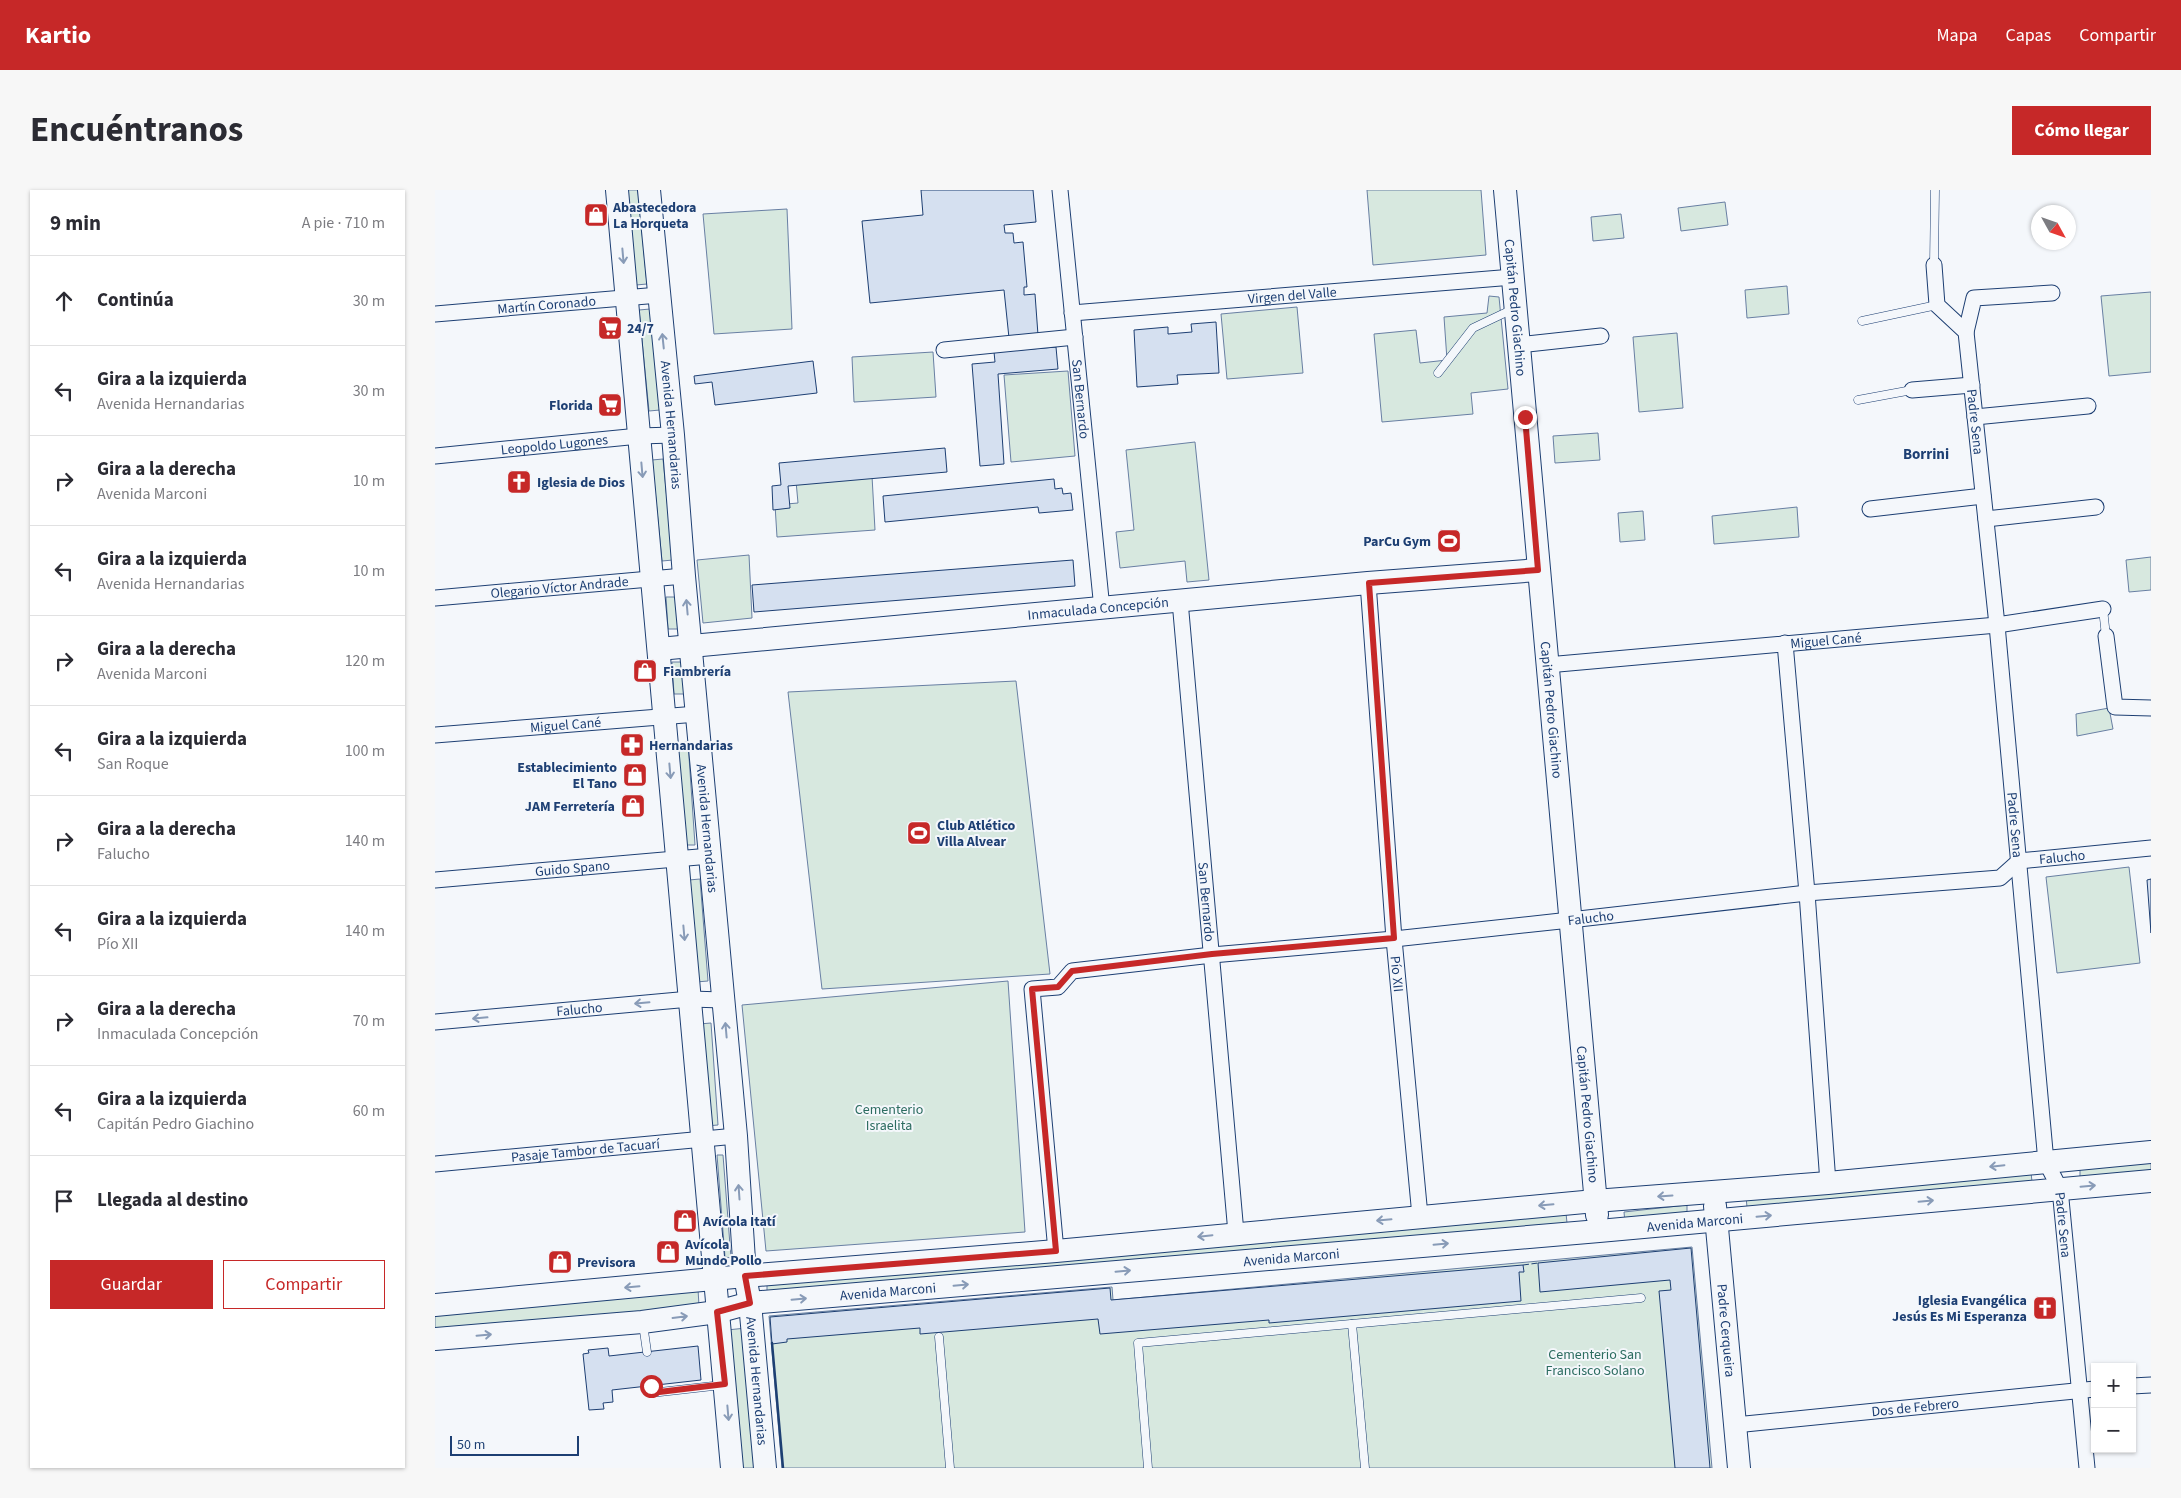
<!DOCTYPE html>
<html lang="es">
<meta charset="utf-8">
<style>
:root{--surface:#fff;--page:#f7f7f7;--text:#2b2b33;--muted:#7c7c81;--line:#e1e1e2;--accent:#c62828}
body{margin:0;font-family:"Source Sans 3",sans-serif;background:var(--page);color:var(--text)}
.controls{position:absolute;right:15px;bottom:15px;display:grid;overflow:hidden;border-radius:0px;box-shadow:0 1px 4px #0004}
.controls button{width:45px;height:45px;display:grid;place-items:center;padding:0;border:0;border-bottom:1px solid var(--line);background:var(--surface);color:var(--text);font:25px sans-serif}
.compass{position:absolute;left:1596px;top:15px;width:45px;height:45px;border-radius:50%;background:var(--surface);box-shadow:0 1px 4px #0004;rotate:130deg}
.scale{position:absolute;left:15px;bottom:12px;width:129px;box-sizing:border-box;padding-left:5px;border:2px solid #1d3f73;border-top:0;font-size:14px;line-height:18px;white-space:nowrap;color:#1d3f73;-webkit-text-stroke:4px #f4f7fb;paint-order:stroke}
.stop{position:absolute;width:15px;height:15px;margin:-11px;border:4px solid #c62828;border-radius:50%;background:#fff}
.stop.end{background:#c62828;border-color:#fff;box-shadow:0 1px 5px #0008}
.list{margin:0;padding:0;list-style:none}
h2{display:flex;justify-content:space-between;align-items:center;height:65px;margin:0;padding:0 20px;font-size:21px}
h2 small{font-size:16px;font-weight:400;color:var(--muted)}
.list li{display:grid;grid-template-columns:32px 1fr auto;gap:15px;align-items:center;box-sizing:border-box;height:90px;padding:0 20px;border-top:1px solid var(--line)}
.list b{display:block;font-size:19px;white-space:nowrap}
.list p{margin:0;font-size:16px;white-space:nowrap;color:var(--muted)}
.list em{font-size:16px;font-style:normal;color:var(--muted)}
.actions{display:flex;gap:10px;padding:15px 20px}
.actions a{flex:1;padding:11px 0;border:1px solid var(--accent);border-radius:0px;text-align:center;font-size:18px;color:var(--accent)}
.actions .main{background:var(--accent);color:#fff}
.icon{flex:none;width:28px;height:28px;fill:none;stroke:currentColor;stroke-width:2;stroke-linecap:round;stroke-linejoin:round}
.map{position:relative;flex:none;width:1716px;height:1278px;overflow:hidden;border-radius:0px}
header{display:flex;align-items:center;gap:30px;box-sizing:border-box;height:70px;padding:0 25px;background:var(--accent);color:#fff}
header strong{font-size:24px}
nav{display:flex;gap:28px;margin-inline-start:auto;font-size:18px}
.intro{display:flex;align-items:center;justify-content:space-between;box-sizing:border-box;height:120px;padding:0 30px}
h1{margin:0;font-size:35px}
.button{padding:12px 22px;border-radius:0px;background:var(--accent);color:#fff;font-size:18px;font-weight:700}
main{display:flex;gap:30px;padding:0 30px}
aside{flex:1;background:var(--surface);border-radius:0px;box-shadow:0 1px 4px #0004}
.map>svg:first-child{display:block}
</style>
<header>
<strong>Kartio</strong>
<nav><a>Mapa</a><a>Capas</a><a>Compartir</a></nav>
</header>
<div class="intro"><h1>Encuéntranos</h1><a class="button">Cómo llegar</a></div>
<main>
<aside>
<h2>9 min<small>A pie · 710 m</small></h2>
<ul class="list">
<li><svg class="icon" aria-label="ahead" viewBox="0 0 24 24"><path d="M12 20V5M6 11l6-6 6 6"/></svg><div><b>Continúa</b></div><em>30 m</em></li>
<li><svg class="icon" aria-label="left" viewBox="0 0 24 24"><path d="M17 20v-9H6M10 6l-5 5 5 5"/></svg><div><b>Gira a la izquierda</b><p>Avenida Hernandarias</p></div><em>30 m</em></li>
<li><svg class="icon" aria-label="right" viewBox="0 0 24 24"><path d="M7 20v-9h11M14 6l5 5-5 5"/></svg><div><b>Gira a la derecha</b><p>Avenida Marconi</p></div><em>10 m</em></li>
<li><svg class="icon" aria-label="left" viewBox="0 0 24 24"><path d="M17 20v-9H6M10 6l-5 5 5 5"/></svg><div><b>Gira a la izquierda</b><p>Avenida Hernandarias</p></div><em>10 m</em></li>
<li><svg class="icon" aria-label="right" viewBox="0 0 24 24"><path d="M7 20v-9h11M14 6l5 5-5 5"/></svg><div><b>Gira a la derecha</b><p>Avenida Marconi</p></div><em>120 m</em></li>
<li><svg class="icon" aria-label="left" viewBox="0 0 24 24"><path d="M17 20v-9H6M10 6l-5 5 5 5"/></svg><div><b>Gira a la izquierda</b><p>San Roque</p></div><em>100 m</em></li>
<li><svg class="icon" aria-label="right" viewBox="0 0 24 24"><path d="M7 20v-9h11M14 6l5 5-5 5"/></svg><div><b>Gira a la derecha</b><p>Falucho</p></div><em>140 m</em></li>
<li><svg class="icon" aria-label="left" viewBox="0 0 24 24"><path d="M17 20v-9H6M10 6l-5 5 5 5"/></svg><div><b>Gira a la izquierda</b><p>Pío XII</p></div><em>140 m</em></li>
<li><svg class="icon" aria-label="right" viewBox="0 0 24 24"><path d="M7 20v-9h11M14 6l5 5-5 5"/></svg><div><b>Gira a la derecha</b><p>Inmaculada Concepción</p></div><em>70 m</em></li>
<li><svg class="icon" aria-label="left" viewBox="0 0 24 24"><path d="M17 20v-9H6M10 6l-5 5 5 5"/></svg><div><b>Gira a la izquierda</b><p>Capitán Pedro Giachino</p></div><em>60 m</em></li>
<li><svg class="icon" aria-label="arrive" viewBox="0 0 24 24"><path d="M6 21V4h12l-3 4 3 4H6"/></svg><div><b>Llegada al destino</b></div></li>
</ul>
<div class="actions"><a class="main">Guardar</a><a>Compartir</a></div>
</aside>
<div class="map">
<svg width="1716" height="1278" viewBox="0 0 1716 1278">
<rect width="100%" height="100%" fill="#f4f7fb"/>
<g fill="#d7e8df" stroke="#687fa3">
<path d="M192,0H203L212,94L201,95Z"/>
<path d="M932,0H1046L1051,65L938,75Z"/>
<path d="M1290,12L1293,35L1246,41L1243,18Z"/>
<path d="M352,19L357,139L279,144L268,24Z"/>
<path d="M1186,24L1189,48L1158,51L1156,27Z"/>
<path d="M1352,96L1354,124L1312,128L1310,100Z"/>
<path d="M1716,102V182L1674,186L1666,106Z"/>
<path d="M1054,106L1064,107L1073,199L1036,203L1038,224L947,232L939,144L981,140L985,173L1012,170L1009,127L1052,123Z"/>
<path d="M862,117L868,183L792,189L786,124Z"/>
<path d="M215,119L225,220L214,221L204,120Z"/>
<path d="M1242,143L1248,218L1204,222L1198,147Z"/>
<path d="M498,162L501,207L419,212L417,167Z"/>
<path d="M633,181L640,266L576,272L569,185Z"/>
<path d="M1163,243L1165,270L1120,273L1118,246Z"/>
<path d="M760,252L774,390L752,392L750,371L685,378L681,342L699,340L691,260Z"/>
<path d="M228,269L238,370L227,371L217,270Z"/>
<path d="M437,286L440,340L342,347L340,315L363,313L361,291Z"/>
<path d="M1362,317L1364,347L1279,354L1277,326Z"/>
<path d="M1208,321L1210,350L1185,352L1183,323Z"/>
<path d="M314,365L317,428L268,433L262,370Z"/>
<path d="M1716,367V400L1694,402L1691,370Z"/>
<path d="M231,407H242L244,439H233Z"/>
<path d="M237,472H248L250,504H239Z"/>
<path d="M581,491L615,784L387,799L353,502Z"/>
<path d="M1674,518L1678,539L1642,546L1641,524Z"/>
<path d="M253,552L260,655H248L241,553Z"/>
<path d="M1694,677L1705,773L1622,783L1611,687Z"/>
<path d="M265,689L273,791L261,792L254,690Z"/>
<path d="M573,791L590,1042L331,1061L307,815Z"/>
<path d="M276,833L283,935L271,936L264,834Z"/>
<path d="M282,965H288L296,1068L290,1067Z"/>
<path d="M1716,970V980L1645,987V977Z"/>
<path d="M1596,982L1597,992L1312,1017L1311,1007Z"/>
<path d="M1252,1015V1025L1190,1033L1189,1022Z"/>
<path d="M1131,1023L1132,1033L332,1104V1094Z"/>
<path d="M1257,1057L1277,1278H347L334,1126L677,1097L678,1110Z"/>
<path d="M263,1099L264,1116L0,1141V1124Z"/>
<path d="M311,1138L322,1278H302L292,1140Z"/>
</g>
<g fill="#d5e0f0" stroke="#1d3f73">
<path d="M486,0H598L601,32L569,35L570,43H578L579,53L588,52L592,97H589V105L600,104L603,145L574,148L569,100L435,113L427,31L488,25Z"/>
<path d="M781,132L784,183L742,185L743,194L702,197L699,140L733,137V144L757,142L756,134Z"/>
<path d="M621,157L623,179L563,184L569,274L545,276L537,174L560,172L559,162Z"/>
<path d="M378,171L382,203L280,215L277,192L260,194L259,186Z"/>
<path d="M510,258L512,282L353,296L355,318L338,320L337,296L346,295L344,273Z"/>
<path d="M619,289L620,299L627,298L628,304L636,303L638,320L604,323L603,317L450,332L448,306Z"/>
<path d="M638,370L640,396L319,422L317,395Z"/>
<path d="M1716,689V743L1712,690Z"/>
<path d="M1256,1058L1275,1278H1240L1224,1101L1236,1100L1235,1090L1105,1102L1103,1073Z"/>
<path d="M1088,1075L1089,1082H1084L1086,1111L834,1133V1130L665,1144L663,1129L485,1144V1138L352,1149V1152L337,1154L335,1127L675,1098L676,1110Z"/>
<path d="M263,1156L266,1190L177,1200L178,1212L168,1213L169,1219L154,1220L148,1164L154,1163L153,1160L173,1158L174,1166Z"/>
</g>
<g fill="none" stroke-linecap="round" stroke-linejoin="round">
<defs>
<g id="lane">
<path d="M1499,75L1500,0"/>
<path d="M1427,131L1502,115"/>
<path d="M1003,183L1038,138L1078,119"/>
<path d="M1423,210L1477,200"/>
<path d="M1668,419L1671,446"/>
<path d="M208,1134L212,1162"/>
<path d="M917,1134L930,1278"/>
<path d="M504,1147L515,1278"/>
<path d="M216,1196V1203L287,1195"/>
<path d="M713,1278L703,1153L1206,1108"/>
</g>
<g id="street">
<path id="s1" d="M625,0L667,419"/>
<path id="s2" d="M1499,75L1502,115L1531,142L1562,435L1611,972L1625,999L1652,1278"/>
<path id="s3" d="M637,123L1078,87"/>
<path id="s4" d="M0,124L224,105"/>
<path d="M1531,142L1539,108L1617,103"/>
<path d="M1083,155L1166,146"/>
<path d="M509,160L640,147"/>
<path d="M1477,200L1537,195"/>
<path d="M1540,227L1653,216"/>
<path id="s5" d="M0,266L204,246L238,245"/>
<path d="M1435,319L1548,306"/>
<path d="M1551,329L1661,317"/>
<path id="s6" d="M933,393L959,749L985,1026"/>
<path id="s7" d="M0,408L249,386"/>
<path id="s8" d="M745,411L801,1043"/>
<path d="M1671,446L1680,517L1716,518"/>
<path d="M1350,453L1372,703L1393,993"/>
<path id="s9" d="M1112,475L1562,435L1668,419"/>
<path id="s10" d="M0,545L262,524"/>
<path id="s11" d="M0,690L275,666"/>
<path id="s12" d="M0,832L255,809L288,810"/>
<path id="s13" d="M0,974L301,946"/>
<path id="s14" d="M621,1061L597,799L623,797L637,781L777,765L959,749L1135,730L1372,703L1565,688L1584,671L1716,658"/>
<path d="M1697,1196L1716,1195"/>
<path id="s15" d="M1300,1235L1660,1199"/>
</g>
<g id="secondary">
<path d="M182,0L297,1278"/>
<path id="s16" d="M214,0L238,245L249,386L301,946L310,1086L315,1113L330,1278"/>
<path id="s17" d="M1070,0L1162,1025"/>
<path id="s18" d="M224,459L933,393L1103,380"/>
<path id="s19" d="M1280,1016L1304,1278"/>
<path d="M0,1115L310,1086L621,1061L1160,1011L1393,993L1716,962"/>
<path id="s20" d="M0,1149L207,1132L282,1122L315,1113L1164,1041L1716,991"/>
</g>
</defs>
<use href="#lane" stroke="#1d3f73" stroke-width="9"/>
<use href="#street" stroke="#1d3f73" stroke-width="17"/>
<use href="#secondary" stroke="#1d3f73" stroke-width="24"/>
<use href="#lane" stroke="#f4f7fb" stroke-width="8"/>
<use href="#street" stroke="#f4f7fb" stroke-width="15"/>
<use href="#secondary" stroke="#f4f7fb" stroke-width="22"/>
<path stroke="#1d3f73" stroke-width="1" stroke-dasharray="6 2.5" stroke-linecap="butt" d="M1088,1075L1103,1073"/>
<path stroke="#1d3f73" stroke-width="2.5" d="M337,1153L348,1278"/>
</g>
<defs><path id="oneway-shaft" d="M-6 0H5M1.5-3L5.5 0L1.5 3" fill="none" stroke-width="1.6" stroke-linecap="round" stroke-linejoin="round" transform="scale(1.25)"/></defs>
<g stroke="#889bb7">
<use href="#oneway-shaft" transform="translate(188 66) rotate(85)"/>
<use href="#oneway-shaft" transform="translate(228 151) rotate(-96)"/>
<use href="#oneway-shaft" transform="translate(207 280) rotate(85)"/>
<use href="#oneway-shaft" transform="translate(252 417) rotate(-95)"/>
<use href="#oneway-shaft" transform="translate(235 581) rotate(85)"/>
<use href="#oneway-shaft" transform="translate(249 743) rotate(85)"/>
<use href="#oneway-shaft" transform="translate(207 813) rotate(175)"/>
<use href="#oneway-shaft" transform="translate(45 828) rotate(175)"/>
<use href="#oneway-shaft" transform="translate(291 840) rotate(-95)"/>
<use href="#oneway-shaft" transform="translate(1562 976) rotate(174)"/>
<use href="#oneway-shaft" transform="translate(1653 996) rotate(-5)"/>
<use href="#oneway-shaft" transform="translate(304 1002) rotate(-94)"/>
<use href="#oneway-shaft" transform="translate(1230 1006) rotate(176)"/>
<use href="#oneway-shaft" transform="translate(1491 1011) rotate(-5)"/>
<use href="#oneway-shaft" transform="translate(1111 1015) rotate(175)"/>
<use href="#oneway-shaft" transform="translate(1329 1026) rotate(-5)"/>
<use href="#oneway-shaft" transform="translate(949 1030) rotate(175)"/>
<use href="#oneway-shaft" transform="translate(770 1046) rotate(174)"/>
<use href="#oneway-shaft" transform="translate(1006 1054) rotate(-5)"/>
<use href="#oneway-shaft" transform="translate(688 1081) rotate(-5)"/>
<use href="#oneway-shaft" transform="translate(526 1095) rotate(-5)"/>
<use href="#oneway-shaft" transform="translate(197 1097) rotate(175)"/>
<use href="#oneway-shaft" transform="translate(364 1109) rotate(-5)"/>
<use href="#oneway-shaft" transform="translate(245 1127) rotate(-7)"/>
<use href="#oneway-shaft" transform="translate(49 1145) rotate(-5)"/>
<use href="#oneway-shaft" transform="translate(293 1223) rotate(85)"/>
</g>
<g fill="none" stroke-linecap="round" stroke-linejoin="round">
<path stroke="#c62828" stroke-width="6" d="M216,1196V1203L290,1194L282,1122L315,1113L310,1086L621,1061L597,799L623,797L637,781L777,764L959,748L934,393L1103,380L1090,227"/>
</g>
<defs>
<symbol id="shop-square" viewBox="-11 -11 22 22"><rect x="-9" y="-9" width="18" height="18" rx="4" fill="#c62828" stroke="#f4f7fb"/><path d="M-5-2.5h2.3a2.7 3.5 0 0 1 5.4 0H5L5.5 6h-11ZM-1.5-2.5h3a1.5 2.3 0 0 0-3 0Z" fill="#fff"/></symbol>
<symbol id="supermarket-square" viewBox="-11 -11 22 22"><rect x="-9" y="-9" width="18" height="18" rx="4" fill="#c62828" stroke="#f4f7fb"/><path d="M-6-5.5h2.5l.6 2H6L4.5 2H-2.5L-4.4-4H-6ZM-1.5 3.2a1.3 1.3 0 1 0 .1 0ZM3 3.2a1.3 1.3 0 1 0 .1 0Z" fill="#fff"/></symbol>
<symbol id="church-square" viewBox="-11 -11 22 22"><rect x="-9" y="-9" width="18" height="18" rx="4" fill="#c62828" stroke="#f4f7fb"/><path d="M-1.2-6h2.4v3.5h3.3v2.4h-3.3V6h-2.4V-.1h-3.3v-2.4h3.3Z" fill="#fff"/></symbol>
<symbol id="stadium-square" viewBox="-11 -11 22 22"><rect x="-9" y="-9" width="18" height="18" rx="4" fill="#c62828" stroke="#f4f7fb"/><path d="M0-5a6.5 5 0 1 0 0 10a6.5 5 0 1 0 0-10ZM-3.5-1.8h7v3.6h-7Z" fill="#fff"/></symbol>
<symbol id="pharmacy-square" viewBox="-11 -11 22 22"><rect x="-9" y="-9" width="18" height="18" rx="4" fill="#c62828" stroke="#f4f7fb"/><path d="M-2-6h4v4h4v4h-4v4h-4v-4h-4v-4h4Z" fill="#fff"/></symbol>
</defs>
<g fill-rule="evenodd">
<use href="#shop-square" x="147" y="11" width="28" height="28"/>
<use href="#supermarket-square" x="161" y="124" width="28" height="28"/>
<use href="#supermarket-square" x="161" y="201" width="28" height="28"/>
<use href="#church-square" x="70" y="278" width="28" height="28"/>
<use href="#stadium-square" x="1000" y="337" width="28" height="28"/>
<use href="#shop-square" x="196" y="467" width="28" height="28"/>
<use href="#pharmacy-square" x="183" y="541" width="28" height="28"/>
<use href="#shop-square" x="186" y="571" width="28" height="28"/>
<use href="#shop-square" x="184" y="602" width="28" height="28"/>
<use href="#stadium-square" x="470" y="629" width="28" height="28"/>
<use href="#shop-square" x="236" y="1017" width="28" height="28"/>
<use href="#shop-square" x="219" y="1048" width="28" height="28"/>
<use href="#shop-square" x="111" y="1058" width="28" height="28"/>
<use href="#church-square" x="1596" y="1104" width="28" height="28"/>
</g>
<g text-anchor="middle" stroke-width="4" stroke-linejoin="round" paint-order="stroke">
<g font-size="14" font-weight="bold" fill="#1d3f73" stroke="#f4f7fb" text-anchor="start">
<text x="178" y="22">Abastecedora<tspan x="178" dy="16">La Horqueta</tspan></text>
<text x="192" y="143">24/7</text>
<text x="158" y="220" text-anchor="end">Florida</text>
<text x="102" y="297">Iglesia de Dios</text>
<text x="996" y="356" text-anchor="end">ParCu Gym</text>
<text x="228" y="486">Fiambrería</text>
<text x="214" y="560">Hernandarias</text>
<text x="182" y="582" text-anchor="end">Establecimiento<tspan x="182" dy="16">El Tano</tspan></text>
<text x="180" y="621" text-anchor="end">JAM Ferretería</text>
<text x="502" y="640">Club Atlético<tspan x="502" dy="16">Villa Alvear</tspan></text>
<text x="268" y="1036">Avícola Itatí</text>
<text x="250" y="1059">Avícola<tspan x="250" dy="16">Mundo Pollo</tspan></text>
<text x="142" y="1077">Previsora</text>
<text x="1592" y="1115" text-anchor="end">Iglesia Evangélica<tspan x="1592" dy="16">Jesús Es Mi Esperanza</tspan></text>
</g>
<g font-size="14" fill="#1d3f73" stroke="#f4f7fb">
<text dy="5" stroke="none"><textPath href="#s3" startOffset="221">Virgen del Valle</textPath></text>
<text dy="5" stroke="none"><textPath href="#s4" startOffset="112">Martín Coronado</textPath></text>
<text dy="5" stroke="none"><textPath href="#s17" startOffset="118">Capitán Pedro Giachino</textPath></text>
<text dy="5" stroke="none"><textPath href="#s1" startOffset="210">San Bernardo</textPath></text>
<text dy="5" stroke="none"><textPath href="#s2" startOffset="170">Padre Sena</textPath></text>
<text dy="5" stroke="none"><textPath href="#s16" startOffset="236">Avenida Hernandarias</textPath></text>
<text dy="5" stroke="none"><textPath href="#s5" startOffset="120">Leopoldo Lugones</textPath></text>
<text dy="5" stroke="none"><textPath href="#s7" startOffset="125">Olegario Víctor Andrade</textPath></text>
<text dy="5" stroke="none"><textPath href="#s18" startOffset="441">Inmaculada Concepción</textPath></text>
<text dy="5" stroke="none"><textPath href="#s9" startOffset="280">Miguel Cané</textPath></text>
<text dy="5" stroke="none"><textPath href="#s17" startOffset="522">Capitán Pedro Giachino</textPath></text>
<text dy="5" stroke="none"><textPath href="#s10" startOffset="131">Miguel Cané</textPath></text>
<text dy="5" stroke="none"><textPath href="#s2" startOffset="575">Padre Sena</textPath></text>
<text dy="5" stroke="none"><textPath href="#s16" startOffset="641">Avenida Hernandarias</textPath></text>
<text dy="5" stroke="none"><textPath href="#s14" startOffset="1312">Falucho</textPath></text>
<text dy="5" stroke="none"><textPath href="#s11" startOffset="138">Guido Spano</textPath></text>
<text dy="5" stroke="none"><textPath href="#s8" startOffset="302">San Bernardo</textPath></text>
<text dy="5" stroke="none"><textPath href="#s14" startOffset="832">Falucho</textPath></text>
<text dy="5" stroke="none"><textPath href="#s6" startOffset="392">Pío XII</textPath></text>
<text dy="5" stroke="none"><textPath href="#s12" startOffset="145">Falucho</textPath></text>
<text dy="5" stroke="none"><textPath href="#s17" startOffset="928">Capitán Pedro Giachino</textPath></text>
<text dy="5" stroke="none"><textPath href="#s13" startOffset="151">Pasaje Tambor de Tacuarí</textPath></text>
<text dy="5" stroke="none"><textPath href="#s20" startOffset="1266">Avenida Marconi</textPath></text>
<text dy="5" stroke="none"><textPath href="#s2" startOffset="980">Padre Sena</textPath></text>
<text dy="5" stroke="none"><textPath href="#s20" startOffset="861">Avenida Marconi</textPath></text>
<text dy="5" stroke="none"><textPath href="#s20" startOffset="456">Avenida Marconi</textPath></text>
<text dy="5" stroke="none"><textPath href="#s19" startOffset="125">Padre Cerqueira</textPath></text>
<text dy="5" stroke="none"><textPath href="#s16" startOffset="1196">Avenida Hernandarias</textPath></text>
<text dy="5" stroke="none"><textPath href="#s15" startOffset="181">Dos de Febrero</textPath></text>
</g>
<g font-size="14" fill="#2c6c60" stroke="#f4f7fb">
<text x="454" y="924">Cementerio<tspan x="454" dy="16">Israelita</tspan></text>
<text x="1160" y="1169">Cementerio San<tspan x="1160" dy="16">Francisco Solano</tspan></text>
</g>
<g font-size="15" font-weight="bold" fill="#1d3f73" stroke="#f4f7fb">
<text x="1491" y="269">Borrini</text>
</g>
</g>
</svg>
<div class="controls">
<button>+</button>
<button>−</button>
</div>
<svg class="compass" viewBox="-18 -18 36 36"><path d="M0-13l5 13h-10z" fill="#e53935"/><path d="M0 13l5-13h-10z" fill="#7c7c81"/></svg>
<div class="scale">50 m</div>
<div class="stop" style="left:216px;top:1196px"></div>
<div class="stop end" style="left:1090px;top:227px"></div>
</div>
</main>
